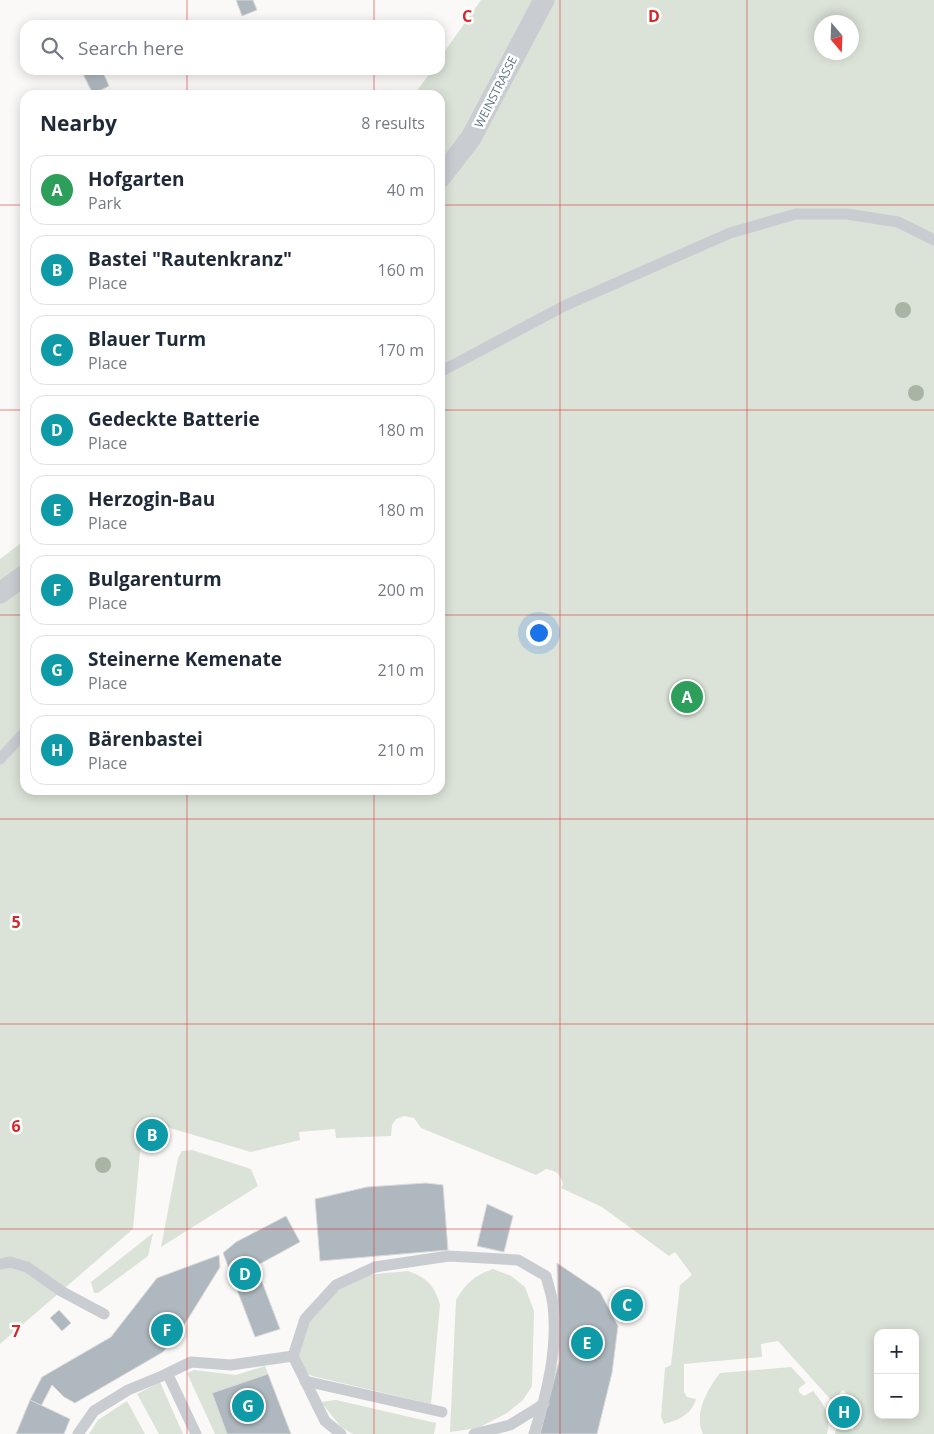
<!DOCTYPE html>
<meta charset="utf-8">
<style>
:root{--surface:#fff;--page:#f6f6f7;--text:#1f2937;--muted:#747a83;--line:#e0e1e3;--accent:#f34a1d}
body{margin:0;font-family:"Open Sans",sans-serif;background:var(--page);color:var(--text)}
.controls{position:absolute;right:15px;bottom:15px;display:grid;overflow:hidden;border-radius:10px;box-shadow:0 2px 12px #0003}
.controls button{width:45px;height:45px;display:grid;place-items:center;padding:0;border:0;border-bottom:1px solid var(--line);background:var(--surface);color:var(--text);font:25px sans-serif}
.compass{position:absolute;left:814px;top:15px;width:45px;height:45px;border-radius:50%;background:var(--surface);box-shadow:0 2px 12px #0003;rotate:161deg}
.you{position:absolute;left:538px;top:632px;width:18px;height:18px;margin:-12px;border:4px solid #fff;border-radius:50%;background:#1a73e8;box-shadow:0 0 0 8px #1a73e833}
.badge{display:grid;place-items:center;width:32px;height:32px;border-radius:50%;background:var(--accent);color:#fff;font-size:16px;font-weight:700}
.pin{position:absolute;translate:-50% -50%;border:2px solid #fff;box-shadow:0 1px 5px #0006}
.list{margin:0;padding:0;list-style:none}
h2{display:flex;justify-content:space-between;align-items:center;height:65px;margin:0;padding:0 20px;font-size:21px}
h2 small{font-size:16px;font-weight:400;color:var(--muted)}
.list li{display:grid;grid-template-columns:32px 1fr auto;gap:15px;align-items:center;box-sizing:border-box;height:70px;margin:0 10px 10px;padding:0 10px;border:1px solid var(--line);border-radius:15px}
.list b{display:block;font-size:19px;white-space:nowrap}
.list p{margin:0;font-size:16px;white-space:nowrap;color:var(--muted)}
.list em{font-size:16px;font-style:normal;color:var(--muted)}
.icon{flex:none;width:28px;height:28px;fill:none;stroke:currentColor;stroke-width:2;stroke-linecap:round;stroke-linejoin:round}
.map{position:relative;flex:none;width:934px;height:1434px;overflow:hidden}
.search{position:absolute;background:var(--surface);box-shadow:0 2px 12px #0003;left:20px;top:20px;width:425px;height:55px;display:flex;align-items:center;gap:12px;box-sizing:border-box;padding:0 18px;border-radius:15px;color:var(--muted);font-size:19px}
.panel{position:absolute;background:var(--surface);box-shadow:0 2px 12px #0003;left:20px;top:90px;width:425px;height:705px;border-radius:15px}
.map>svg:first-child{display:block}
</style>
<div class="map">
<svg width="934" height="1434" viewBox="0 0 934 1434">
<rect width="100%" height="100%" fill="#faf9f7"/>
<g fill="#dbe2d7" fill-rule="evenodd">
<path d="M481,0H934V1434H835L837,1425L853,1430L859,1407L843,1390L832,1401L778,1341L761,1344L762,1357L684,1364V1392L687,1397L696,1399C692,1414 679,1420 664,1424L661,1417L665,1368L671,1365L680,1285L692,1275L675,1252L669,1256L602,1207L561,1188L563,1184C560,1174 557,1171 546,1169L536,1175L421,1128L414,1118L404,1116L396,1119L392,1125L391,1136L336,1138L335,1129L299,1132L300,1140L251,1152L143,1120L133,1229L0,1344V559L25,540V790H440V95H414L432,70H440V58ZM822,22H852V52H822ZM878,1333H915V1415H878Z"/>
<path d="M192,1150L251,1169L258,1186L161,1247L178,1158L182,1151Z"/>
<path d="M153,1233L148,1256L98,1293H94L91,1282Z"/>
<path d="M493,1269L511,1276L525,1287L534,1311L532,1386L523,1400L507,1413L478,1428L450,1432L456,1300C466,1283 475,1275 493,1269Z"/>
<path d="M408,1271C426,1277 435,1286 440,1305L431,1404L312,1376L300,1370L296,1338L341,1286L365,1275Z"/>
<path d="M265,1366L268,1374L212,1393L227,1434H215L187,1373L194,1370L236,1375Z"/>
<path d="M791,1367L806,1383L799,1388V1392L804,1396L813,1391C824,1404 832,1416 827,1434H703C693,1413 708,1389 720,1373Z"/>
<path d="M160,1382L183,1434H159L137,1394Z"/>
<path d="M336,1400L436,1423L434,1434H353L341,1427L321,1402Z"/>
<path d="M127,1401L145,1434H89L98,1420Z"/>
</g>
<g fill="#afb8bf" stroke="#dbdbd9">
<path d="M236,0H253L257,10L242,16Z"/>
<path d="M81,70H102L109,86L93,94Z"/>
<path d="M426,1183L443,1185L448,1250L320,1261L315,1199L367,1187Z"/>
<path d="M487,1204L513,1216L504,1252L477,1246Z"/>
<path d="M286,1216L300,1242L256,1266L280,1329L255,1337L223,1253L236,1242Z"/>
<path d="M219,1255L220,1267L183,1327L163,1352L75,1403L64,1397L52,1385L41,1406L30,1400L42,1377L111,1337L157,1278Z"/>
<path d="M557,1263L600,1292L618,1326L612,1373L597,1434H540L559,1361Z"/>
<path d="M631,1287L644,1310L623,1323L609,1300Z"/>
<path d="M59,1310L71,1323L62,1331L50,1318Z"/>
<path d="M165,1314L183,1327L169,1345L151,1332Z"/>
<path d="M268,1374L291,1434H227L212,1393Z"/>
<path d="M30,1400L70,1419L64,1434H16Z"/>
</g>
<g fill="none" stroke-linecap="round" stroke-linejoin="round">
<g stroke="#c9cdd1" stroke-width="11">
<path d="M440,372L564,306L730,233L796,214H847L898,222L934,240"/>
<path d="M0,759L25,732"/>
<path d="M0,1264L10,1262L27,1267L61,1291L104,1314"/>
<path d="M170,1379L196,1434"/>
<path d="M305,1381L442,1412"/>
<path d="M78,1434L94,1411L128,1390L162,1376L191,1362L231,1365L293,1356"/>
<path d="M341,1434L325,1421L293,1356L305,1319L336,1285L375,1267L449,1256L518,1260L546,1276C548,1285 552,1295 553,1305C558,1349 547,1393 534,1434"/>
<path d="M474,1434L510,1425L544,1404"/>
</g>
<g stroke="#c9cdd1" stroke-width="21">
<path d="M440,178L471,138L544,0"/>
<path d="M0,593L25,575"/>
</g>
</g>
<g fill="#a9b4a4">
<circle cx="903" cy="310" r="8"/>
<circle cx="916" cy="393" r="8"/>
<circle cx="103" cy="1165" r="8"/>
</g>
<path fill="none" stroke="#d62828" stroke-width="1" stroke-opacity="0.55" d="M187,0V25M374,0V25M560,0V1434M747,0V1434M187,70V95M374,70V95M0,205H25M440,205H934M0,410H25M440,410H934M0,615H25M440,615H934M187,790V1434M374,790V1434M0,819H934M0,1024H934M0,1229H934"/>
<g text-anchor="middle" stroke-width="5" stroke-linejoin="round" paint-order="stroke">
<g font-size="12" fill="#627685" stroke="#fff">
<text transform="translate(496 92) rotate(-63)" y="4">WEINSTRASSE</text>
</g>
</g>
<g font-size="16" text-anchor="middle" font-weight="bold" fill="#d62828" stroke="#fff" stroke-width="5" stroke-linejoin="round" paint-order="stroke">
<text x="467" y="22">C</text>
<text x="654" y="22">D</text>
<text x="16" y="928">5</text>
<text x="16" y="1132">6</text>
<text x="16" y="1337">7</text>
</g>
</svg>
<div class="controls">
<button>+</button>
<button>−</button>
</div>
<svg class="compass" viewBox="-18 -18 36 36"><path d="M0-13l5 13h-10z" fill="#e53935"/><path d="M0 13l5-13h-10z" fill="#747a83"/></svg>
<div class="you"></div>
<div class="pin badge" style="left:687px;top:697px;background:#2e9e5b">A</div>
<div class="pin badge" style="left:152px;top:1135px;background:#0f9aa8">B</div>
<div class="pin badge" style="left:627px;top:1305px;background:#0f9aa8">C</div>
<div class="pin badge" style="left:245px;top:1274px;background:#0f9aa8">D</div>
<div class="pin badge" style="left:587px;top:1343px;background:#0f9aa8">E</div>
<div class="pin badge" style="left:167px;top:1330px;background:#0f9aa8">F</div>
<div class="pin badge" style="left:248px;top:1406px;background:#0f9aa8">G</div>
<div class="pin badge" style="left:844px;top:1412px;background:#0f9aa8">H</div>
<div class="search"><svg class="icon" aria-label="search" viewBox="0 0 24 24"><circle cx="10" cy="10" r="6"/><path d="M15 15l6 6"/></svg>Search here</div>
<section class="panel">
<h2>Nearby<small>8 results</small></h2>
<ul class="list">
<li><span class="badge" style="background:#2e9e5b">A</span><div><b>Hofgarten</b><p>Park</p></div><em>40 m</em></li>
<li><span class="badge" style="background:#0f9aa8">B</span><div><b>Bastei &quot;Rautenkranz&quot;</b><p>Place</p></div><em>160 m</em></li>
<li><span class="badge" style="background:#0f9aa8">C</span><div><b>Blauer Turm</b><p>Place</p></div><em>170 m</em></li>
<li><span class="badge" style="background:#0f9aa8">D</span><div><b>Gedeckte Batterie</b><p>Place</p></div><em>180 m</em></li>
<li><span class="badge" style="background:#0f9aa8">E</span><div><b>Herzogin-Bau</b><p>Place</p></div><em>180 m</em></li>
<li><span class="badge" style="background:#0f9aa8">F</span><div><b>Bulgarenturm</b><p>Place</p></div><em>200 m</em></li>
<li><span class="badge" style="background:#0f9aa8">G</span><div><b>Steinerne Kemenate</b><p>Place</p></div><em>210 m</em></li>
<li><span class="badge" style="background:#0f9aa8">H</span><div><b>Bärenbastei</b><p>Place</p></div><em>210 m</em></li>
</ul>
</section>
</div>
